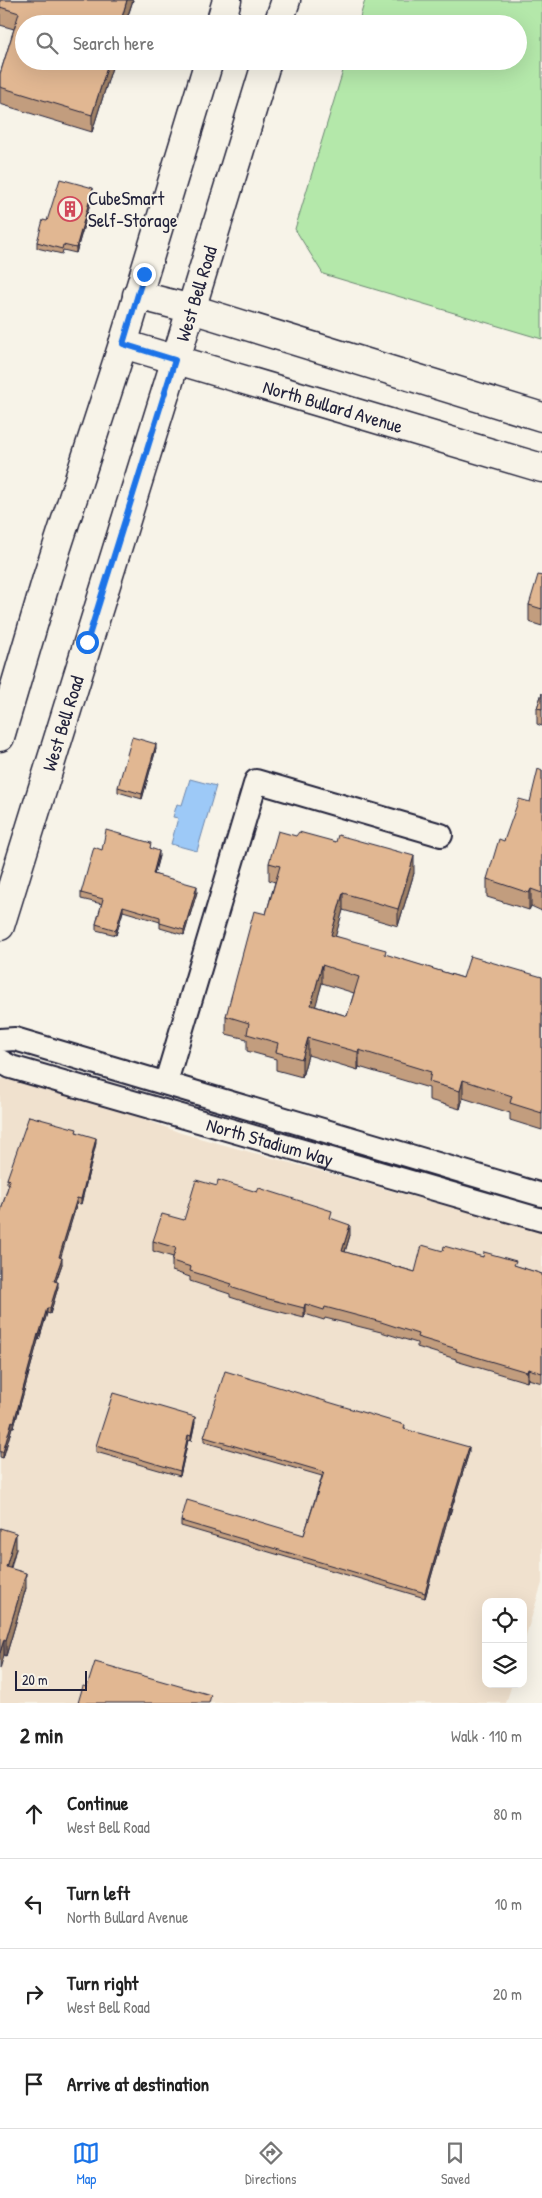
<!DOCTYPE html>
<meta charset="utf-8">
<style>
:root{--surface:#fff;--page:#f6f6f6;--text:#222;--muted:#767676;--line:#e0e0e0;--accent:#1a73e8}
body{margin:0;font-family:"Patrick Hand",sans-serif;background:var(--page);color:var(--text)}
.controls{position:absolute;right:15px;bottom:15px;display:grid;overflow:hidden;border-radius:10px;box-shadow:0 5px 20px #0002}
.controls button{width:45px;height:45px;display:grid;place-items:center;padding:0;border:0;border-bottom:1px solid var(--line);background:var(--surface);color:var(--text);font:25px sans-serif}
.scale{position:absolute;left:15px;bottom:12px;width:72px;box-sizing:border-box;padding-left:5px;border:2px solid #22223b;border-top:0;font-size:14px;line-height:18px;white-space:nowrap;color:#22223b;-webkit-text-stroke:4px #f7f3e8;paint-order:stroke}
.stop{position:absolute;width:15px;height:15px;margin:-11px;border:4px solid #1a73e8;border-radius:50%;background:#fff}
.stop.end{background:#1a73e8;border-color:#fff;box-shadow:0 1px 5px #0008}
.list{margin:0;padding:0;list-style:none}
h2{display:flex;justify-content:space-between;align-items:center;height:65px;margin:0;padding:0 20px;font-size:21px}
h2 small{font-size:16px;font-weight:400;color:var(--muted)}
.list li{display:grid;grid-template-columns:32px 1fr auto;gap:15px;align-items:center;box-sizing:border-box;height:90px;padding:0 20px;border-top:1px solid var(--line)}
.list b{display:block;font-size:19px;white-space:nowrap}
.list p{margin:0;font-size:16px;white-space:nowrap;color:var(--muted)}
.list em{font-size:16px;font-style:normal;color:var(--muted)}
.icon{flex:none;width:28px;height:28px;fill:none;stroke:currentColor;stroke-width:2;stroke-linecap:round;stroke-linejoin:round}
.map{position:relative;flex:none;width:542px;height:1703px;overflow:hidden}
.search{position:absolute;background:var(--surface);box-shadow:0 5px 20px #0002;left:15px;right:15px;top:15px;height:55px;display:flex;align-items:center;gap:12px;box-sizing:border-box;padding:0 18px;border-radius:28px;color:var(--muted);font-size:19px}
.sheet{height:425px;background:var(--surface)}
nav{display:flex;justify-content:space-around;align-items:center;box-sizing:border-box;height:70px;border-top:1px solid var(--line);background:var(--surface);font-size:14px;color:var(--muted)}
nav a{display:grid;justify-items:center;gap:2px}
nav .on{color:var(--accent)}
.map>svg:first-child{display:block}
</style>
<div class="map">
<svg width="542" height="1703" viewBox="0 0 542 1703">
<rect width="100%" height="100%" fill="#f7f3e8"/>
<filter id="ink" filterUnits="userSpaceOnUse"><feTurbulence type="fractalNoise" baseFrequency=".02" numOctaves="2"/><feDisplacementMap in="SourceGraphic" scale="10" xChannelSelector="R" yChannelSelector="G"/><feConvolveMatrix kernelMatrix="1 2 1 2 8 2 1 2 1" color-interpolation-filters="sRGB"/></filter>
<g filter="url(#ink)">
<path fill="#f0e1ce" d="M7,1077L125,1112L181,1133L542,1232V1583L523,1645V1602H486V1684H512L506,1703H0V1080Z"/>
<path fill="#b4e8aa" stroke="#6b8572" d="M365,0H542V339L323,274L295,229L346,61H518V24H358Z"/>
<path fill="#9dc9f7" stroke="#6c86ac" d="M190,779L216,786L197,851L171,844L178,818L173,817L177,804L182,805Z"/>
<g fill="none" stroke-linecap="round" stroke-linejoin="round">
<defs>
<g id="minor">
<path d="M0,1040L15,1039L542,1195"/>
<path id="s1" d="M0,1061L11,1067L542,1220"/>
<path d="M166,1082L256,781L441,835"/>
</g>
<g id="secondary">
<path d="M137,295L192,309L542,417"/>
<path id="s2" d="M123,344L542,468"/>
</g>
<g id="primary">
<path d="M220,24L227,0"/>
<path d="M278,24L286,0"/>
<path d="M0,737L47,578L123,344L209,61"/>
<path id="s3" d="M0,926C89,637 180,350 267,61"/>
</g>
</defs>
<use href="#minor" stroke="#22223b" stroke-width="26"/>
<use href="#secondary" stroke="#22223b" stroke-width="31"/>
<use href="#primary" stroke="#22223b" stroke-width="31"/>
<use href="#minor" stroke="#f7f3e8" stroke-width="22"/>
<use href="#secondary" stroke="#f7f3e8" stroke-width="28"/>
<use href="#primary" stroke="#f7f3e8" stroke-width="28"/>
</g>
<g fill="#c29d7e" stroke="#22223b" fill-rule="evenodd">
<path d="M0,0H133L92,132L0,104V74L14,29L0,25Z"/>
<path d="M93,193L76,253L63,250L62,254L37,248V242L47,221Z"/>
<path d="M542,576V626L529,622V605Z"/>
<path d="M542,693V726L537,724V708Z"/>
<path d="M156,749L142,799L118,792V787Z"/>
<path d="M542,771V911L531,906L529,910L487,897V879L504,841L530,802Z"/>
<path d="M151,848L159,856L154,874L197,892L184,935L160,928V922L123,911L116,935L96,930V924L102,904L81,899V893L102,850Z"/>
<path d="M269,863L414,873L398,926L343,910L335,936L386,955L463,978L542,977V1130L510,1120V1113L463,1098L460,1109L429,1100V1088L359,1067L358,1070L308,1055L302,1077L276,1070V1059L247,1051V1039L226,1034V1016L266,914L275,882L269,880ZM322,983L354,993L347,1016L315,1006Z"/>
<path d="M77,1132L96,1143L81,1204L77,1203L60,1258L62,1264L56,1281L58,1287L50,1314L47,1313L39,1340H38L14,1427H12L3,1458L0,1457V1214L9,1184H7V1179Z"/>
<path d="M332,1219L350,1235L345,1252L415,1272L443,1251L483,1257L516,1266L542,1274V1383L528,1379L527,1382L456,1361V1359L417,1347V1343L381,1332L325,1318L324,1320L305,1314L304,1318L261,1307L230,1297V1294L190,1281V1277L172,1271V1261L173,1257L153,1251V1241L184,1220Z"/>
<path d="M195,1422L191,1441L188,1440L180,1476L96,1452V1446Z"/>
<path d="M405,1429L469,1452L450,1514H449L425,1598L181,1526V1521L304,1535L322,1476L204,1442V1437Z"/>
<path d="M0,1528L16,1548L11,1568L26,1588L6,1656L4,1655Z"/>
</g>
<g fill="#9e8066" stroke="#22223b">
<path d="M127,0H133L125,24H120Z"/>
<path d="M109,61H114L92,132V115Z"/>
<path d="M93,188V193L76,253V248Z"/>
<path d="M156,744V749L142,799V794Z"/>
<path d="M159,851V856L153,879V874Z"/>
<path d="M414,856V873L398,926V909Z"/>
<path d="M197,886V892L184,935V930Z"/>
<path d="M531,889V906L529,910V893Z"/>
<path d="M343,893V910L331,952V935Z"/>
<path d="M123,906V911L116,935V930Z"/>
<path d="M322,965V983L311,1023V1005Z"/>
<path d="M308,1038V1055L302,1077V1059Z"/>
<path d="M359,1050V1067L358,1070V1052Z"/>
<path d="M463,1080V1098L460,1109V1091Z"/>
<path d="M96,1138V1143L81,1204V1199Z"/>
<path d="M77,1198V1203L59,1263V1257Z"/>
<path d="M350,1225V1235L342,1261V1251Z"/>
<path d="M62,1258V1264L54,1286V1281Z"/>
<path d="M58,1282V1287L50,1314V1308Z"/>
<path d="M305,1304V1314L304,1318V1308Z"/>
<path d="M47,1308V1313L39,1340V1335Z"/>
<path d="M38,1334V1340L14,1427V1422Z"/>
<path d="M528,1369V1379L527,1382V1372Z"/>
<path d="M195,1417V1422L191,1441V1436Z"/>
<path d="M12,1421V1427L3,1458V1452Z"/>
<path d="M188,1435V1440L180,1476V1471Z"/>
<path d="M469,1447V1452L450,1514V1509Z"/>
<path d="M449,1508V1514L425,1598V1593Z"/>
<path d="M16,1533V1548L6,1582V1567Z"/>
<path d="M26,1573V1588L6,1656V1640Z"/>
<path d="M4,1639V1655L0,1669V1653Z"/>
</g>
<g fill="#e1b792" stroke="#22223b" fill-rule="evenodd">
<path d="M0,0H127L120,24H24V61H109L92,115L0,87V74L19,13L0,7Z"/>
<path d="M60,179L93,188L76,248L63,245L62,249L37,242L43,220L47,221Z"/>
<path d="M538,575L542,576V609L529,605Z"/>
<path d="M542,693V709L537,708Z"/>
<path d="M132,737L156,744L142,794L118,787Z"/>
<path d="M538,769L542,771V893L531,889L529,893L487,879L499,839L504,841L519,799L530,802Z"/>
<path d="M106,830L151,843L150,848L159,851L153,874L197,886L184,930L160,923V917L123,906L116,930L96,924L103,899L81,893L94,847L102,850Z"/>
<path d="M278,831L296,836L299,832L336,842L338,835L414,856L398,909L343,893L331,935L386,950L385,954L463,978L470,956L542,977V1113L510,1103L512,1096L463,1080L460,1091L429,1082L431,1072L359,1050L358,1052L308,1038L302,1059L276,1052L278,1043L247,1034L249,1023L226,1016L254,911L266,914L280,866L269,863ZM322,965L359,977L347,1016L311,1005Z"/>
<path d="M29,1116L77,1129L76,1132L96,1138L81,1199L77,1198L59,1257L62,1258L54,1281L58,1282L50,1308H47L39,1335L38,1334L14,1422L12,1421L3,1452H0V1214L10,1180L7,1179Z"/>
<path d="M196,1180L217,1186L218,1180L257,1192L259,1188L332,1211L330,1218L350,1225L342,1251L415,1272L422,1245L443,1251L444,1246L483,1257L484,1252L516,1261L514,1265L542,1274V1373L528,1369L527,1372L456,1351L457,1349L417,1337L418,1334L381,1322L325,1307L324,1310L305,1304L304,1308L261,1297L230,1287L232,1284L190,1271L191,1267L172,1261L176,1248L153,1241L162,1214L184,1220Z"/>
<path d="M225,1371L405,1425L404,1429L469,1447L450,1509L449,1508L425,1593L181,1521L187,1500L304,1535L324,1472L204,1437Z"/>
<path d="M113,1393L195,1417L191,1436L188,1435L180,1471L96,1446Z"/>
<path d="M0,1528L16,1533L6,1567L26,1573L6,1640L4,1639L0,1653Z"/>
<path d="M95,1662L211,1695L209,1703H78L83,1686L87,1687Z"/>
</g>
</g>
<g fill="none" stroke-linecap="round" stroke-linejoin="round" filter="url(#ink)">
<path stroke="#1a73e8" stroke-width="6" d="M87,642L175,360L123,344L144,274"/>
</g>
<defs>
<symbol id="building-ring" viewBox="-11 -11 22 22"><circle r="9.5" fill="#f7f3e8" stroke="#d1495b" stroke-width="1.5"/><path d="M-4-6H4V6H1V3H-1V6H-4ZM-2.5-4.3h1.7v1.8h-1.7ZM.8-4.3h1.7v1.8H.8ZM-2.5-1h1.7V.8h-1.7ZM.8-1h1.7V.8H.8Z" fill="#d1495b"/></symbol>
</defs>
<g fill-rule="evenodd">
<use href="#building-ring" x="56" y="195" width="28" height="28"/>
</g>
<g text-anchor="middle" stroke-width="4" stroke-linejoin="round" paint-order="stroke">
<g font-size="19" fill="#22223b" stroke="#f7f3e8" text-anchor="start">
<text x="88" y="205">CubeSmart<tspan x="88" dy="22">Self-Storage</tspan></text>
</g>
<g font-size="19" fill="#22223b" stroke="#f7f3e8">
<text dy="7" stroke="none"><textPath href="#s3" startOffset="662">West Bell Road</textPath></text>
<text dy="7" stroke="none"><textPath href="#s2" startOffset="219">North Bullard Avenue</textPath></text>
<text dy="7" stroke="none"><textPath href="#s3" startOffset="212">West Bell Road</textPath></text>
<text dy="7" stroke="none"><textPath href="#s1" startOffset="282">North Stadium Way</textPath></text>
</g>
</g>
</svg>
<div class="controls">
<button><svg class="icon" aria-label="locate" viewBox="0 0 24 24"><circle cx="12" cy="12" r="6"/><path d="M12 2v4M12 18v4M2 12h4M18 12h4"/></svg></button>
<button><svg class="icon" aria-label="layers" viewBox="0 0 24 24"><path d="M12 4l9 5-9 5-9-5zM3 14l9 5 9-5"/></svg></button>
</div>
<div class="scale">20 m</div>
<div class="stop" style="left:87px;top:642px"></div>
<div class="stop end" style="left:144px;top:274px"></div>
<div class="search"><svg class="icon" aria-label="search" viewBox="0 0 24 24"><circle cx="10" cy="10" r="6"/><path d="M15 15l6 6"/></svg>Search here</div>
</div>
<section class="sheet">
<h2>2 min<small>Walk · 110 m</small></h2>
<ul class="list">
<li><svg class="icon" aria-label="ahead" viewBox="0 0 24 24"><path d="M12 20V5M6 11l6-6 6 6"/></svg><div><b>Continue</b><p>West Bell Road</p></div><em>80 m</em></li>
<li><svg class="icon" aria-label="left" viewBox="0 0 24 24"><path d="M17 20v-9H6M10 6l-5 5 5 5"/></svg><div><b>Turn left</b><p>North Bullard Avenue</p></div><em>10 m</em></li>
<li><svg class="icon" aria-label="right" viewBox="0 0 24 24"><path d="M7 20v-9h11M14 6l5 5-5 5"/></svg><div><b>Turn right</b><p>West Bell Road</p></div><em>20 m</em></li>
<li><svg class="icon" aria-label="arrive" viewBox="0 0 24 24"><path d="M6 21V4h12l-3 4 3 4H6"/></svg><div><b>Arrive at destination</b></div></li>
</ul>
</section>
<nav>
<a class="on"><svg class="icon" aria-label="map" viewBox="0 0 24 24"><path d="M3 6l6-2 6 2 6-2v14l-6 2-6-2-6 2zM9 4v14M15 6v14"/></svg>Map</a>
<a><svg class="icon" aria-label="directions" viewBox="0 0 24 24"><path d="M12 3l9 9-9 9-9-9zM9 14v-3h6M13 9l2 2-2 2"/></svg>Directions</a>
<a><svg class="icon" aria-label="saved" viewBox="0 0 24 24"><path d="M7 4h10v16l-5-4-5 4z"/></svg>Saved</a>
</nav>
